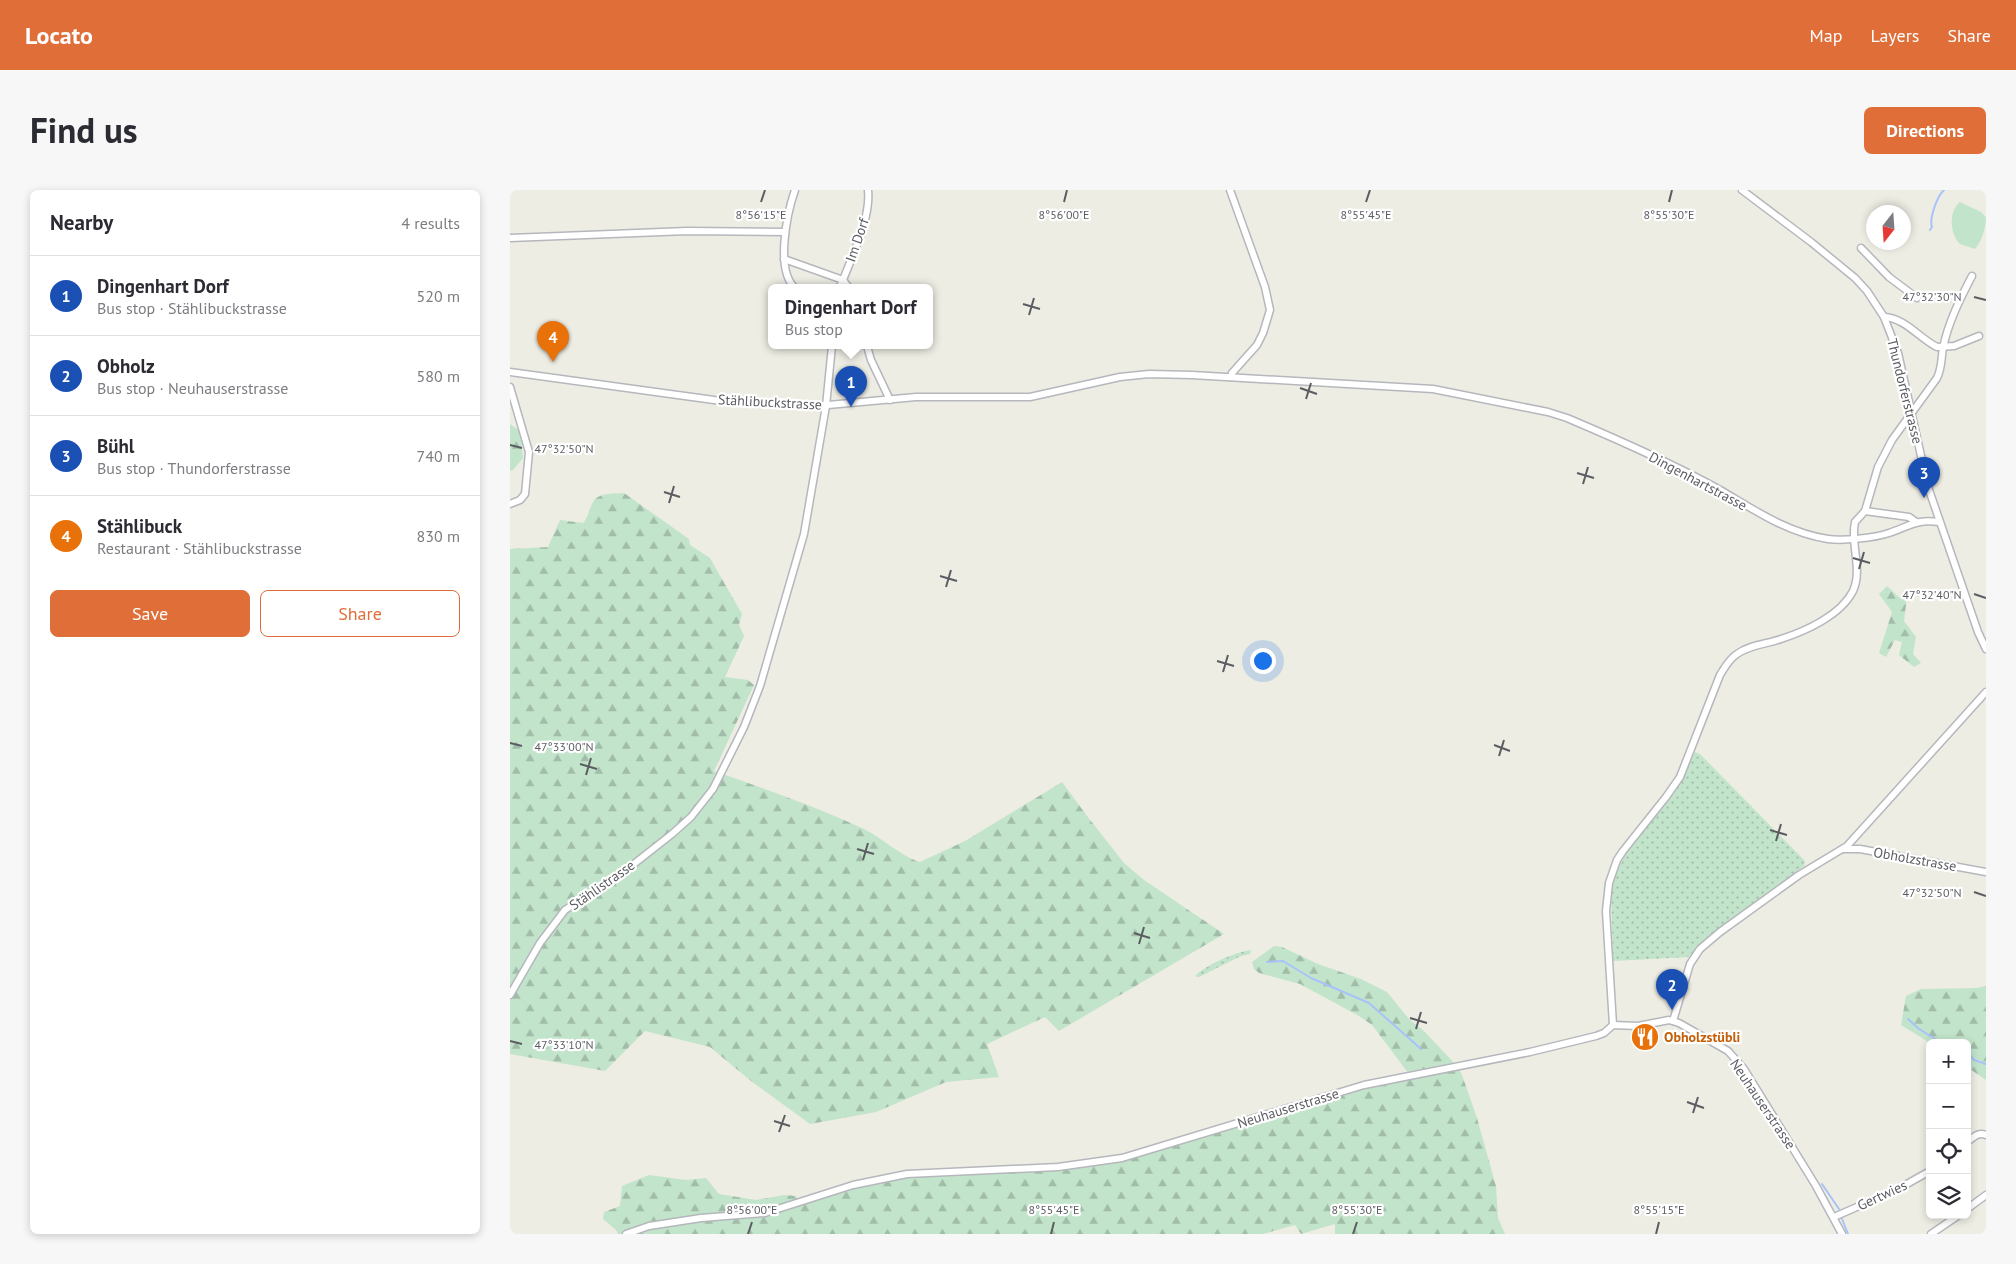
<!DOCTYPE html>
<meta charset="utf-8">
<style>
:root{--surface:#fff;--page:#f7f7f7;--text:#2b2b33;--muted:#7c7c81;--line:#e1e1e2;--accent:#df6e39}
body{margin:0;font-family:"PT Sans",sans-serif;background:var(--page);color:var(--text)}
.controls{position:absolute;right:15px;bottom:15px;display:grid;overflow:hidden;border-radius:8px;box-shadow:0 2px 8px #0003}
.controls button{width:45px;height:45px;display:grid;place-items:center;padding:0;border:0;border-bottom:1px solid var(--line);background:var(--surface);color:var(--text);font:25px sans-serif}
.compass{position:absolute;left:1356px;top:15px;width:45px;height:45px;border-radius:50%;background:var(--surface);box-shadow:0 2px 8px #0003;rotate:197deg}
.you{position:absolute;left:752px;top:470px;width:18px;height:18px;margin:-12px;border:4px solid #fff;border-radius:50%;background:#1a73e8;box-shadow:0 0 0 8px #1a73e833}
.badge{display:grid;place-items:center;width:32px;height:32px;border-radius:50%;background:var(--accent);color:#fff;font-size:16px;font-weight:700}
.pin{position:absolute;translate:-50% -41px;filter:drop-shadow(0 1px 2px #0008)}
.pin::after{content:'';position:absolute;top:26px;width:18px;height:15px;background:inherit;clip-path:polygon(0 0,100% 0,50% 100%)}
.popup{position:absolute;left:258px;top:94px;width:165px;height:65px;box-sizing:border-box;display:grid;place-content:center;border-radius:8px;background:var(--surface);filter:drop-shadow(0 1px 4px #0005);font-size:16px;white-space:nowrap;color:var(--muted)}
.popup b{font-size:19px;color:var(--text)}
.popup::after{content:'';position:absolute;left:50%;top:100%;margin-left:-10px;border:10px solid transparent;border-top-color:var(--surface)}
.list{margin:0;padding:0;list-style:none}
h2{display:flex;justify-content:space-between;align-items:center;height:65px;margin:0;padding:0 20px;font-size:21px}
h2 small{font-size:16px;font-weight:400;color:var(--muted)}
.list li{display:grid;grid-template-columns:32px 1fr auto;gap:15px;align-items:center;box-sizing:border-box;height:80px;padding:0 20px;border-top:1px solid var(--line)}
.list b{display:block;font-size:19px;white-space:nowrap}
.list p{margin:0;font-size:16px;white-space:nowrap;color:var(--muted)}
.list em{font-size:16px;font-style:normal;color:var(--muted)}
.actions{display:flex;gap:10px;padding:15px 20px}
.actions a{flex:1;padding:11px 0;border:1px solid var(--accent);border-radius:8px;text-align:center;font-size:18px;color:var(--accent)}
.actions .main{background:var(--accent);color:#fff}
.icon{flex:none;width:28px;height:28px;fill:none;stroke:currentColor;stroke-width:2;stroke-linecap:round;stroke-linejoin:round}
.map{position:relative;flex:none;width:1476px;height:1044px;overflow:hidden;border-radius:8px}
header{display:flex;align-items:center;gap:30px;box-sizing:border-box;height:70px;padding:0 25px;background:var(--accent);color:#fff}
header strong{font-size:24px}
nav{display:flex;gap:28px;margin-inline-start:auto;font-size:18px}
.intro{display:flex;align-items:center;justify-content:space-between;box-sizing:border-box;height:120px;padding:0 30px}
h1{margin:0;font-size:35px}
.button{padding:12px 22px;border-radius:8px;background:var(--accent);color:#fff;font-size:18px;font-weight:700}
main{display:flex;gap:30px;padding:0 30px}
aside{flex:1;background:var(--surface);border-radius:8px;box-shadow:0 2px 8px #0003}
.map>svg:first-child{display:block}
</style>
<header>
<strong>Locato</strong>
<nav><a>Map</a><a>Layers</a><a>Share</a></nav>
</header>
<div class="intro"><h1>Find us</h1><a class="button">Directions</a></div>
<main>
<aside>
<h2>Nearby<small>4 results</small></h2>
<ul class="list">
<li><span class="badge" style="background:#1a4fb4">1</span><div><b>Dingenhart Dorf</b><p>Bus stop · Stählibuckstrasse</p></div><em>520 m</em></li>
<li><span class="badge" style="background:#1a4fb4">2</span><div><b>Obholz</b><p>Bus stop · Neuhauserstrasse</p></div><em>580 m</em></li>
<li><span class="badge" style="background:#1a4fb4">3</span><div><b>Bühl</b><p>Bus stop · Thundorferstrasse</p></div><em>740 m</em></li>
<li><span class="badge" style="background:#e8710a">4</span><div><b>Stählibuck</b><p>Restaurant · Stählibuckstrasse</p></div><em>830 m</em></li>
</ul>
<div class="actions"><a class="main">Save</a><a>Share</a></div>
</aside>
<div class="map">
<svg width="1476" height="1044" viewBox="0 0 1476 1044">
<defs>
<pattern id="grass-dots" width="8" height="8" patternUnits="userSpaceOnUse" patternTransform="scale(1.25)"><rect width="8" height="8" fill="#c2e4ca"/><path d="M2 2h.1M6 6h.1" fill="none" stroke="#a1bca8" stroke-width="1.8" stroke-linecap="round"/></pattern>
<pattern id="forest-firs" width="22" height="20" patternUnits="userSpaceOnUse" patternTransform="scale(1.25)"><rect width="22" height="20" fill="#c2e4ca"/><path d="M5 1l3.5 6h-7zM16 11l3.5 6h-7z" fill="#a1bca8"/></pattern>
</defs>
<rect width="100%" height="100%" fill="#edede4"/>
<g fill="url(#grass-dots)">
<path d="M1185,562L1190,564L1295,671L1294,676L1196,748L1179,767L1103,771L1101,701L1107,680L1121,655L1152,618L1174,586Z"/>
<path d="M741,760L740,764L731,766L689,787L685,786C696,775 725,762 741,760Z"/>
</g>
<g fill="url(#forest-firs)">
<path d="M0,234L10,241L13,268L3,280L0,281Z"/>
<path d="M114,303L179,349L180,355L200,368L232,424L229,435L234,446L215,487L238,490L244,495L204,581C255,599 305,616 354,639C370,647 396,669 410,672L455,651L552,592L577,626L614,673L634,690L714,744L549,841L535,827L477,854L489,887L436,892L366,922L300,934L241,891L200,857L135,841L95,881L0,864V359L38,357L50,330L73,333C79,326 78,322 82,314C87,302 103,304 114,303Z"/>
<path d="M1377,396L1390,408L1393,404L1397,407L1394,431L1406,447L1403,464L1411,473L1404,477L1389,465L1392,452L1385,450L1376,467L1369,463L1382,422L1369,404Z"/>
<path d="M764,756L772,757L808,774L851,789L877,802L899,829L914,841L947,876L952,885L967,928L986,996L988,1028L995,1044H825V1034L791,1044L785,1035L753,1044H108L106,1040L93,1029L94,1022L110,1016L112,996L139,985L176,990L196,988L209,1004L246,1010L274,1005L286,1006L289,1012L397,984L548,977L612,968L899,884L862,835L849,826L790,794L749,783L744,779L742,772Z"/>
<path d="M1476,796V890L1457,877V853H1420L1391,835L1396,806L1411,799L1466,798Z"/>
</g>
<path fill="#c2e4ca" d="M1450,12L1471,22L1476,27C1476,37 1472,51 1465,59L1450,54C1440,45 1438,21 1450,12Z"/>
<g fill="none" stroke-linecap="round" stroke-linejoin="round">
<g stroke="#a8c2fa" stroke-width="2">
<path d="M1420,40L1422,37C1419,29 1427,6 1434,0"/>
<path d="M757,772L773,771L801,788L859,813L911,859"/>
<path d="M1398,829L1409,839L1432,853"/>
<path d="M1457,862L1464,870L1476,874"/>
<path d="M1312,994L1329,1019"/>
<path d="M1332,1029L1338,1044"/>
</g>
<defs>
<g id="minor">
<path d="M720,0L755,97L760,120L753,143L747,155L722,183L721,187"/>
<path d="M1232,0L1301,52L1345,88L1357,101L1374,127L1388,163L1418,297L1468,442L1476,459"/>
<path d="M0,48L177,41L275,42"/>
<path d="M1351,58L1379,87L1407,108"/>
<path d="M274,69L333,90L329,98"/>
<path d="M285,98C265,80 277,23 285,0"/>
<path d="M339,98L333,90C343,64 361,27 358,0"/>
<path d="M1374,127C1395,128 1409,148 1427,157L1444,156L1469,146"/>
<path d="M357,156L361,170L380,210"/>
<path d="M0,182L204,210L307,216L406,207H520L610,187L639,184L682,185L923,199L1038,222L1057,228C1109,250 1162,273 1212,301C1246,321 1278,343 1318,349C1333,351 1364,348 1379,343C1400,336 1406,329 1429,332"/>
<path d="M0,197L19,262L15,304L10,310L0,314"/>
<path d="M1355,321L1399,327L1406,332"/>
<path d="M1334,659H1350L1476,682"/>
<path d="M0,805L30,753L55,720L120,677L162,644L181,627L203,599L234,537L250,496L294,344L316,216L322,156"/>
<path d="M1163,831L1180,774L1190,759L1210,742L1289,685L1337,656L1476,502"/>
<path d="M1103,835L1096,721L1099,693L1107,670L1113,661L1156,607L1170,587L1210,485C1215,477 1219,469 1227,464C1239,455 1257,454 1271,449C1296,441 1331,425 1343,401C1353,379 1340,354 1345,332L1355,321L1368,277L1382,250L1427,188C1432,178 1431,169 1433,158C1438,133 1450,109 1462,86"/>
<path d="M1457,952C1464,947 1468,942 1476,945"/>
<path d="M1457,1019L1476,1005"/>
<path d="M1324,1027L1388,999L1420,981"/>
<path d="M116,1044L139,1036L191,1028L255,1023L343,995L397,984L548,977L612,968L854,895L1020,862L1086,846L1094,843L1103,835L1128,836L1159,830L1169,833L1218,861L1234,879L1247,900L1306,996L1332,1044"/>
<path d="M1421,1044L1449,1025"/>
</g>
</defs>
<use href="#minor" stroke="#b6b7bd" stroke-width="9"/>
<use href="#minor" stroke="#fff" stroke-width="6"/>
</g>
<path fill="none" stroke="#5c5d63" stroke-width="2" d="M251,12L255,0M554,12L557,0M856,12L860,0M1159,12L1162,0M1464,107L1476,110M513,114L530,119M519,125L524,108M790,198L807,204M796,209L801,193M0,255L12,258M1067,283L1084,288M1073,294L1078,277M154,302L170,307M159,313L164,296M1343,368L1360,373M1349,379L1354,362M430,386L447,391M436,397L441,380M1464,404L1476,408M707,471L724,476M713,482L718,465M0,553L12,556M984,555L1000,561M989,566L994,550M70,574L87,579M76,585L81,568M1260,640L1277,645M1266,651L1271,634M347,659L364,664M353,670L358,653M1464,702L1476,706M624,743L640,748M629,754L634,737M900,828L917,833M906,839L911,822M0,851L12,854M1177,912L1194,918M1183,923L1188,907M264,931L280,936M269,942L275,925M238,1044L242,1032M541,1044L544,1032M843,1044L847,1032M1146,1044L1149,1032"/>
<defs>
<symbol id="restaurant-disc" viewBox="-11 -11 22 22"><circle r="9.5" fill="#e8710a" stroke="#fff"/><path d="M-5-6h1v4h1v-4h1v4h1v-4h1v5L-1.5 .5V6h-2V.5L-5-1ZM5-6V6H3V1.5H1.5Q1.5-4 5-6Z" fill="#fff"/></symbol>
</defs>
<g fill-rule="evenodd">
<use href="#restaurant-disc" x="1119" y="831" width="32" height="32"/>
</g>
<g text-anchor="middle" stroke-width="4.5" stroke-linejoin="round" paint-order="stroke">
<g font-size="14" fill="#5c5d63" stroke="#fff">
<text transform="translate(347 50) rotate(-71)" y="5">Im Dorf</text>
<text transform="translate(1395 201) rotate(76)" y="5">Thundorferstrasse</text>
<text transform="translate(260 212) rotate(3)" y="5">Stählibuckstrasse</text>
<text transform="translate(1188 291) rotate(28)" y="5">Dingenhartstrasse</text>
<text transform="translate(1405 669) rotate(10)" y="5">Obholzstrasse</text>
<text transform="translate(92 695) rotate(-35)" y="5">Stählistrasse</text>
<text transform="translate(1253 914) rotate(56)" y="5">Neuhauserstrasse</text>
<text transform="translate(778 918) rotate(-17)" y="5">Neuhauserstrasse</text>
<text transform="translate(1372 1005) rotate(-25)" y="5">Gertwies</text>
</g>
<g font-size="14" font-weight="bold" fill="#c56008" stroke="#fff" text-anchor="start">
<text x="1154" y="852">Obholzstübli</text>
</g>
</g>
<g font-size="12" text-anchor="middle" fill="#5c5d63" stroke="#fff" stroke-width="4.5" stroke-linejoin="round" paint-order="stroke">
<text x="251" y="29">8°56'15"E</text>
<text x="554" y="29">8°56'00"E</text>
<text x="856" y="29">8°55'45"E</text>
<text x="1159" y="29">8°55'30"E</text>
<text x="1422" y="111">47°32'30"N</text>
<text x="54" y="263">47°32'50"N</text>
<text x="1422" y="409">47°32'40"N</text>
<text x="54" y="561">47°33'00"N</text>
<text x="1422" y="707">47°32'50"N</text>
<text x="54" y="859">47°33'10"N</text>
<text x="242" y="1024">8°56'00"E</text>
<text x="544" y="1024">8°55'45"E</text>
<text x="847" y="1024">8°55'30"E</text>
<text x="1149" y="1024">8°55'15"E</text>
</g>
</svg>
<div class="controls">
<button>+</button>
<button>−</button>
<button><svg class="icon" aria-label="locate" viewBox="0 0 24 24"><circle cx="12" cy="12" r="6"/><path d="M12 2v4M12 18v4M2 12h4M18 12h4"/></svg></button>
<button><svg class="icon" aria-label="layers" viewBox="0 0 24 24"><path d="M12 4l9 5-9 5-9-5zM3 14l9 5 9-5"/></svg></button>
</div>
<svg class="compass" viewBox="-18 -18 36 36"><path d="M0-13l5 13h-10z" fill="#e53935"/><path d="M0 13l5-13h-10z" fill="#7c7c81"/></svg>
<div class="you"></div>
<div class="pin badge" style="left:341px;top:217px;background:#1a4fb4">1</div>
<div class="popup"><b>Dingenhart Dorf</b>Bus stop</div>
<div class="pin badge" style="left:1162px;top:820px;background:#1a4fb4">2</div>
<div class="pin badge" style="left:1414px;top:308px;background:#1a4fb4">3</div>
<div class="pin badge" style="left:43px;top:172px;background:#e8710a">4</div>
</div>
</main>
